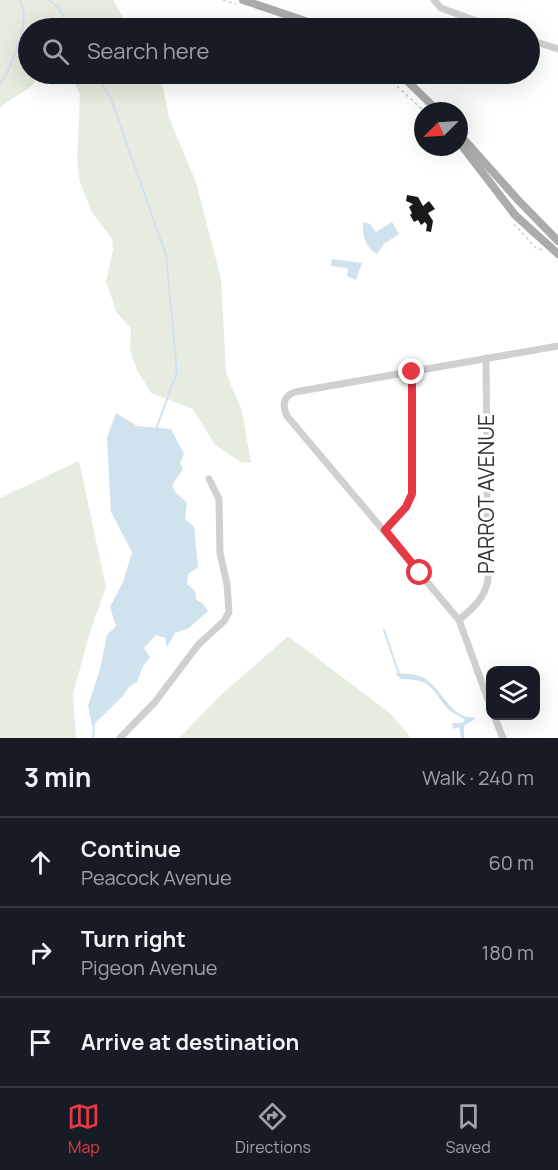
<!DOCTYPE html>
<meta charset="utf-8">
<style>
:root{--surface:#171b24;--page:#242831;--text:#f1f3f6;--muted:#9ea1a6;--line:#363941;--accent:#e63946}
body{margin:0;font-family:Manrope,sans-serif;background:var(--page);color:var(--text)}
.controls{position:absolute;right:18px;bottom:18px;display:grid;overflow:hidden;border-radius:12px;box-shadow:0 6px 24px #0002}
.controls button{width:54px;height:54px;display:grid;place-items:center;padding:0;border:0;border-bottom:2px solid var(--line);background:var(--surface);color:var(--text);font:30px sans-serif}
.compass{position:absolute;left:414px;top:102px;width:54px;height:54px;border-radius:50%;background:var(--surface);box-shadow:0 6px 24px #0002;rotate:246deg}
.stop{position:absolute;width:18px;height:18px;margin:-14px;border:4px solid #e63946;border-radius:50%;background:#fff}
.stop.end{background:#e63946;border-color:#fff;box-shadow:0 2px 6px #0008}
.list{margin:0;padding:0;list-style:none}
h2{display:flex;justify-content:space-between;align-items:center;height:78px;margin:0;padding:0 24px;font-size:26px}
h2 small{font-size:20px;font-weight:400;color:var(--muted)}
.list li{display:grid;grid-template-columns:39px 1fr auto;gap:18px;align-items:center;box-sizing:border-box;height:90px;padding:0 24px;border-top:2px solid var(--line)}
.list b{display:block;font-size:22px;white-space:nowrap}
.list p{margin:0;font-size:20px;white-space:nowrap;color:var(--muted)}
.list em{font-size:20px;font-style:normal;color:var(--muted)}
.icon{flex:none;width:33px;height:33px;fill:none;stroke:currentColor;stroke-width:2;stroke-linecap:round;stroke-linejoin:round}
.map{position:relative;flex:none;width:558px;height:738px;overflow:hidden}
.search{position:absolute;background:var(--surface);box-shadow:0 6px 24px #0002;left:18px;right:18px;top:18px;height:66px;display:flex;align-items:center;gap:15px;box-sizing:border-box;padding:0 21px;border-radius:33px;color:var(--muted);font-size:22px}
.sheet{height:348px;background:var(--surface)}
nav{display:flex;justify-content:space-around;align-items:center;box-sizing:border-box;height:84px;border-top:2px solid var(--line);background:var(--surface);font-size:16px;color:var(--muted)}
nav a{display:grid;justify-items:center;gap:3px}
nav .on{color:var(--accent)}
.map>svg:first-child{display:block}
</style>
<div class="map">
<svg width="558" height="738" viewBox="0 0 558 738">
<rect width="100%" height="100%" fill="#fff"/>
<g fill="#e6ecdf">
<path d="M0,0H113L129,28H28V74H40L32,86L0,107Z"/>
<path d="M71,74H158L161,78L169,118L196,182L221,279L226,373L242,411L251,463L241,462L215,445L193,409L151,393L137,370L130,350L131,329L117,313L106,282L113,250L112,239L92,212L80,183L77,161L80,95Z"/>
<path d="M79,461L106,587L90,632L73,694L76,738H0V498Z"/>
<path d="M288,636L391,714L411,738H179L221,695Z"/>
</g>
<g fill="#cfe2ee">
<path d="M363,222L370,224L376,232L392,222L399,234L384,244L377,254C365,247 362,235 363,222Z"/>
<path d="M332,259L362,263L356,280L347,276L348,268L331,266Z"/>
<path d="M116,413L137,426L171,429L184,454L180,463L183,469L172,485L176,493L187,503L185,519L194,527L198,567L188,574L187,584L195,591L196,599L203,604L208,611L189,628L175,633L167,647L165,638L156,635L144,648L150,657L143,666L137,682L129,687L123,696L92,726L88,706L100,669L107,635L116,626L110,607L123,582L132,552L111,512L107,438Z"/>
<path d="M395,673C404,674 416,673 424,678C442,688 452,721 475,717V719L464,726V738H461L459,727L453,729L452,723H462L465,720C459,715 453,714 448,709C430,688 432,679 401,679Z"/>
</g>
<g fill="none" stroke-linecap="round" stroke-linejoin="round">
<g stroke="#cfe2ee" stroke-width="2">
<path d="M49,0L59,9L70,28"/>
<path d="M96,74L111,99L166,255L177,372L156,429"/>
<path d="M0,84C12,67 23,36 24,15C24,10 21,4 20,0"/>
<path d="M384,630L399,674"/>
<path d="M93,738L94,723"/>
</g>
</g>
<path fill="#1a1a1a" d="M407,195L418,197L423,206L429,201L435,209L428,213L433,221L431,232L426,231L427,225L425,222L421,225L418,220L414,222L410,215L412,213L409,207L413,204L406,201Z"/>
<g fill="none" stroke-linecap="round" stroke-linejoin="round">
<g stroke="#cdcdcd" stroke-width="1.5" stroke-dasharray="3 3" stroke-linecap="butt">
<path d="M223,0L236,4"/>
<path d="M333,25L342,28"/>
<path d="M384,74L424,111"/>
<path d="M514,224L536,248L543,250"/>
</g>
<g stroke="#d0d0d0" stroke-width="7">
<path d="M434,0L441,8L496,28"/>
<path d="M530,40L558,49"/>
<path d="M385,530L406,507L412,494V372"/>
<path d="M459,620C474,607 484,599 488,580L486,358"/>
<path d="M490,705L459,620L287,416C282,405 283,396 295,392L558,346"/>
<path d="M494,716L503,738"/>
<path d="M120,738L155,702L198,645L224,621L229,612L227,584L220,553L219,499L209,479"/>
</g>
<g stroke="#ababab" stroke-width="8">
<path d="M243,0L326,28"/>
<path d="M400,74L438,111"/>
<path d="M459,134L518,200L558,241"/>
<path d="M459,142L515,215L558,254"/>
</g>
</g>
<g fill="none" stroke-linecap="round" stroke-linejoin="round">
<path stroke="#e63946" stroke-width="8" d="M412,372V494L406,507L385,530L420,573"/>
</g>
<g text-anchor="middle" stroke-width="6" stroke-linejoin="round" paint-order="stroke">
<g font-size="21" fill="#333" stroke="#fff">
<text transform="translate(487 494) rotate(-90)" y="7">PARROT AVENUE</text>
</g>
</g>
</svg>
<div class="controls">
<button><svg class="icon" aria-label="layers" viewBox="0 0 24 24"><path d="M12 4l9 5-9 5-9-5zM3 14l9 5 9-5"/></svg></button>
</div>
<svg class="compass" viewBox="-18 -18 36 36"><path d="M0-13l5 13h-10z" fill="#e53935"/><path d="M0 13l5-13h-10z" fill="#9ea1a6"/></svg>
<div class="stop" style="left:420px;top:573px"></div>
<div class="stop end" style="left:412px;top:372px"></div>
<div class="search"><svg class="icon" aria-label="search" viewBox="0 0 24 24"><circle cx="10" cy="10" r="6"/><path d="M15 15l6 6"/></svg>Search here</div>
</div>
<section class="sheet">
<h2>3 min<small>Walk · 240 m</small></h2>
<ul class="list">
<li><svg class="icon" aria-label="ahead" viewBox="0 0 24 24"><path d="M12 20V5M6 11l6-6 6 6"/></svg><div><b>Continue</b><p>Peacock Avenue</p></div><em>60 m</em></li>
<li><svg class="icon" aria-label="right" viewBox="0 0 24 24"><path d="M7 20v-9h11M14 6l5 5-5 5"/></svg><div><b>Turn right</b><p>Pigeon Avenue</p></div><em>180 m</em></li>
<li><svg class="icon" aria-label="arrive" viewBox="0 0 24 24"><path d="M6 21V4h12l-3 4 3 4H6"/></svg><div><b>Arrive at destination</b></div></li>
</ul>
</section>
<nav>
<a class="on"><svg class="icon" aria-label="map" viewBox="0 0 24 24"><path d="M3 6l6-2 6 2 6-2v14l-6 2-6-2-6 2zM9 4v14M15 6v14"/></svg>Map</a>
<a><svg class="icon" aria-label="directions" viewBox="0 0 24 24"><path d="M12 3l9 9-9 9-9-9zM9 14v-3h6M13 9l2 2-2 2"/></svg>Directions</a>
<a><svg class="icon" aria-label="saved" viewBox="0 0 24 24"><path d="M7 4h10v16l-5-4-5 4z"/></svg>Saved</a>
</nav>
